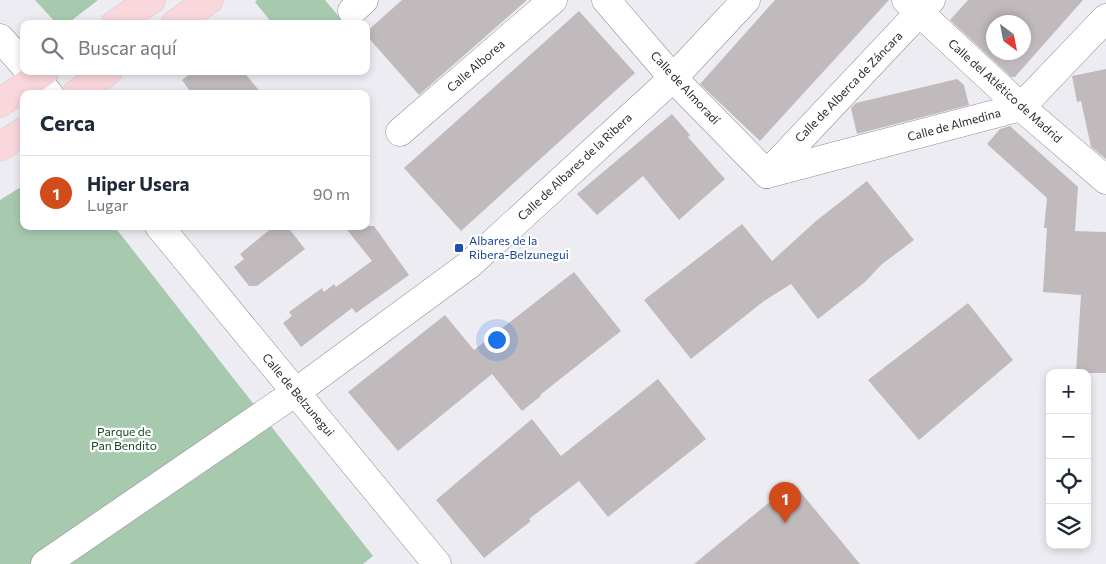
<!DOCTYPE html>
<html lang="es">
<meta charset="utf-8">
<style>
:root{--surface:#fff;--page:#f2f2f3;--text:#1f2937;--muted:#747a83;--line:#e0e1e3;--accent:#d24b1b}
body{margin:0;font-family:Commissioner,sans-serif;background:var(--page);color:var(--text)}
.controls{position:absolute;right:15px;bottom:15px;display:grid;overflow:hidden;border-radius:10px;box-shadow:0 2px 8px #0003}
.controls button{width:45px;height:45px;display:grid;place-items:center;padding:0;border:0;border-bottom:1px solid var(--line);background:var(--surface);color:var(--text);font:25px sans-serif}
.compass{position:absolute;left:986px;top:15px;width:45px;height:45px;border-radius:50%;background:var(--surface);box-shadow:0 2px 8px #0003;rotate:148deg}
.you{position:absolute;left:496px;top:339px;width:18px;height:18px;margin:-12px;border:4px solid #fff;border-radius:50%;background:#1a73e8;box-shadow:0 0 0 8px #1a73e833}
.badge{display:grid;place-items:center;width:32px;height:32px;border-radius:50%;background:var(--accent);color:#fff;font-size:16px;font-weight:700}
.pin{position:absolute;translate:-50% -41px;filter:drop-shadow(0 1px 2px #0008)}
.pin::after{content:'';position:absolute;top:26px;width:18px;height:15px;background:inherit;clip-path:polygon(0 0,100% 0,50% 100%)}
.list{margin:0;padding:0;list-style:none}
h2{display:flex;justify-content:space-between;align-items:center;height:65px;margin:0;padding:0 20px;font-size:21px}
h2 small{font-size:16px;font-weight:400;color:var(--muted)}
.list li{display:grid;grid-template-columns:32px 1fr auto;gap:15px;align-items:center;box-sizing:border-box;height:75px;padding:0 20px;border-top:1px solid var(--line)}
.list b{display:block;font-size:19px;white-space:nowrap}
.list p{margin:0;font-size:16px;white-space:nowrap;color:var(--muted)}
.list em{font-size:16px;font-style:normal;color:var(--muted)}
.icon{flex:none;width:28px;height:28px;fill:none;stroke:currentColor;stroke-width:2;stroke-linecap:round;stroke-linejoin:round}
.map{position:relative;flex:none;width:1106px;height:564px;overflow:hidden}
.search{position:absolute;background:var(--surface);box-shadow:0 2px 8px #0003;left:20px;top:20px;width:350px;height:55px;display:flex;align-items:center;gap:12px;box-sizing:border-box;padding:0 18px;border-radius:10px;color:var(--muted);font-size:19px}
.panel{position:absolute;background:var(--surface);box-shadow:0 2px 8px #0003;left:20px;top:90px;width:350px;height:140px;border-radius:10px}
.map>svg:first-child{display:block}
</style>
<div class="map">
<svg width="1106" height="564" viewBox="0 0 1106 564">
<rect width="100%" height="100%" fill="#eeecf3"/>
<g fill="#a7caaf">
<path d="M35,0H98L67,24H57Z"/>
<path d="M257,0H325L345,24H273L255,2Z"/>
<path d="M24,185V226H114L373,556L363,564H0V200Z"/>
</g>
<g fill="#c1babd" fill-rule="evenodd">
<path d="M402,0H527L419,95L366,35V32Z"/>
<path d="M775,0H889L760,141L700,84Z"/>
<path d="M968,0H1083L1015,77H1011L950,20ZM994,22H1024V52H994Z"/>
<path d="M579,11L635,73L461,231L404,168Z"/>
<path d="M1106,69V159L1091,147L1081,101L1077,102L1072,76Z"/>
<path d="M193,71H243L262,94H192L182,80Z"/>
<path d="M957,79L964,85L969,105L857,134L851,108L856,103Z"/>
<path d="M672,114L690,135L688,137L725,179L679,220L643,176L597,215L577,194Z"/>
<path d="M1010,126L1078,187L1075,231L1106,232V373H1076L1081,295L1043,292L1047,228H1044L1047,198L987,144L1000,129Z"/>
<path d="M867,181L914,240L881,265L865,282L818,319L791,284L764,301L691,359L644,300L742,224L772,261L816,221Z"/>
<path d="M274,226H287L305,249L257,286H249L234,267L244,259L240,254Z"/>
<path d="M344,226H374L409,275L356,313L352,308L301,347L283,323L292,316L289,312L322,288L324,292L334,284L336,287L372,261Z"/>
<path d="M574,272L621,331L540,395L541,396L522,411L492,374L398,451L348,392L445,315L474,350Z"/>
<path d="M968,303L1013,360L919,440L868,380Z"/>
<path d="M658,379L706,439L608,517L579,481L529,519L531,521L484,558L436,500L532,419L561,456Z"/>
<path d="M793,483L860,564H694Z"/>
</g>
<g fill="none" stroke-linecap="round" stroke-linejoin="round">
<defs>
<g id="street">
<path d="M606,0L673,78L767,174"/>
<path d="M906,0L1021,107L1106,180"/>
<path d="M352,11L364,0"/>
<path d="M0,38L24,65"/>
<path d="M400,132L553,0"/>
<path d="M767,174L1021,107L1106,18"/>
<path d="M767,174L931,0"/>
<path d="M45,564L296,392"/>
</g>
<g id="secondary">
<path d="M36,78L49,94"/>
<path d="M159,226L437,564"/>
<path d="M296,392L470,264L673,78L746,0"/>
</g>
<g id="primary">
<path d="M115,24L151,0"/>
<path d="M175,24L209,0"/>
<path d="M76,94L108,71"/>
<path d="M0,103L45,71"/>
<path d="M0,147L24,131"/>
</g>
</defs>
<use href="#street" stroke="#908e95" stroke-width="29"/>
<use href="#secondary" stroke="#908e95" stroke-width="29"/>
<use href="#primary" stroke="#cccccd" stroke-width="29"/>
<use href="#street" stroke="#fff" stroke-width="28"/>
<use href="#secondary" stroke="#fff" stroke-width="28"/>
<use href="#primary" stroke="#f9d7dc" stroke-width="28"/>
</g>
<rect fill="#1a4fb4" stroke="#fff" stroke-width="2" x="454" y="243" width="10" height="10" rx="2.5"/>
<g text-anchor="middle" stroke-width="4.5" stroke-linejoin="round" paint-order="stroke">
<g font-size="12" fill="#2b2a2d" stroke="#fff">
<text transform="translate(476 66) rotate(-41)" y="4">Calle Alborea</text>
<text transform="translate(849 87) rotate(-46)" y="4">Calle de Alberca de Záncara</text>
<text transform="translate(685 88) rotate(47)" y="4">Calle de Almoradí</text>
<text transform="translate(1005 91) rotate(42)" y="4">Calle del Atlético de Madrid</text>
<text transform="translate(954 125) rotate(-15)" y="4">Calle de Almedina</text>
<text transform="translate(575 167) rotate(-43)" y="4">Calle de Albares de la Ribera</text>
<text transform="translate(298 395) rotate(50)" y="4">Calle de Belzunegui</text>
</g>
<g font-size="12" fill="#164399" stroke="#fff" text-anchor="start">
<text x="469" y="245">Albares de la<tspan x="469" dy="14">Ribera-Belzunegui</tspan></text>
</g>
<g font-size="12" fill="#0f4825" stroke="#fff">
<text x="124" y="436">Parque de<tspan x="124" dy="14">Pan Bendito</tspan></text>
</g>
</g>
</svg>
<div class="controls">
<button>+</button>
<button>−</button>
<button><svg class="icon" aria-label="locate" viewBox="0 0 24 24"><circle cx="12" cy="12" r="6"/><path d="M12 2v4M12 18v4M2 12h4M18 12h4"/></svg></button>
<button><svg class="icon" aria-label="layers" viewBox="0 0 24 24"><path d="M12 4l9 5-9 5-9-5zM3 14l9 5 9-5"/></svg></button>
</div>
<svg class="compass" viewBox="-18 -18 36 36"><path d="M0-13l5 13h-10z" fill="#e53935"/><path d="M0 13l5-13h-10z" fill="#747a83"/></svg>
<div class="you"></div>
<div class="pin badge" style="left:785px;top:523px">1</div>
<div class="search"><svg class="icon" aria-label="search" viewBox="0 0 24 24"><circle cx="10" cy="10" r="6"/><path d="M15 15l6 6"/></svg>Buscar aquí</div>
<section class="panel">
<h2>Cerca<small></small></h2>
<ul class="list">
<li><span class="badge">1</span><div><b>Hiper Usera</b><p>Lugar</p></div><em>90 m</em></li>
</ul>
</section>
</div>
